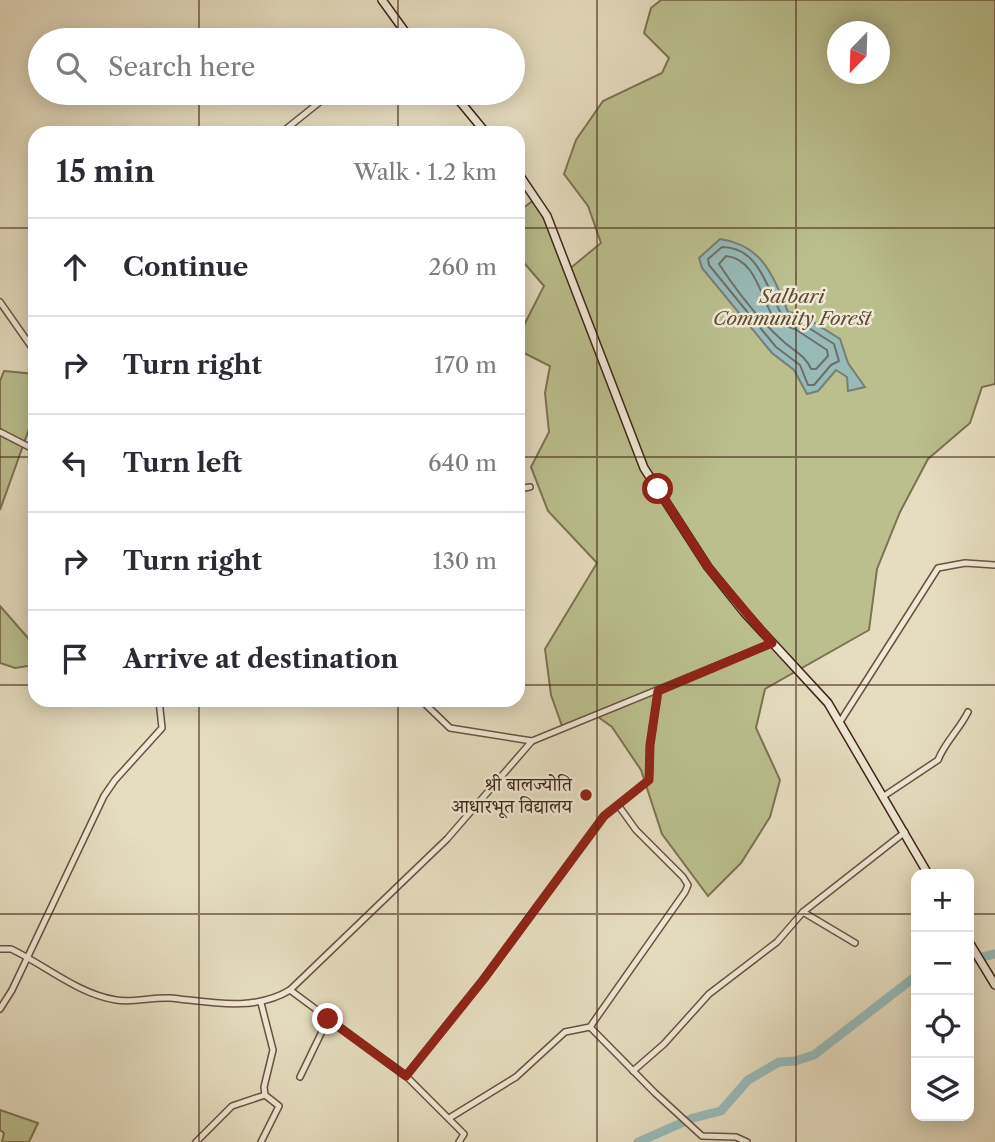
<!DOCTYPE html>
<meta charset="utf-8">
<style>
:root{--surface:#fff;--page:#f2f2f3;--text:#2b2b33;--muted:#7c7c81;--line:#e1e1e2}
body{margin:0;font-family:"Libre Caslon Text","Noto Serif Devanagari",serif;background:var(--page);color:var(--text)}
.controls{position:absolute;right:21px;bottom:21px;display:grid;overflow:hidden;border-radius:14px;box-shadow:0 4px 18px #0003}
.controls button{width:63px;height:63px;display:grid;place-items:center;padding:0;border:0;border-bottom:2px solid var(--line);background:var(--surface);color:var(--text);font:35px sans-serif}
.compass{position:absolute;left:827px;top:21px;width:63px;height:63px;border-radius:50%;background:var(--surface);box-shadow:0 4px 18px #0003;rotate:203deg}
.stop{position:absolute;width:21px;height:21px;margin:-16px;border:5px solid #8f2418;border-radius:50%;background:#fff}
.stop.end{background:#8f2418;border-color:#fff;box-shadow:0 2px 7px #0008}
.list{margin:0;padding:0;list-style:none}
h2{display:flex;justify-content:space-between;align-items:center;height:91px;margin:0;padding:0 28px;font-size:30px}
h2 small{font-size:23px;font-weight:400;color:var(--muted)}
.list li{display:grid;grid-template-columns:46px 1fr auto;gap:21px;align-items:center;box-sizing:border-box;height:98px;padding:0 28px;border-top:2px solid var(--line)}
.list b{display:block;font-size:26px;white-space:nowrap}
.list em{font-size:23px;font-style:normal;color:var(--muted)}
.icon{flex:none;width:38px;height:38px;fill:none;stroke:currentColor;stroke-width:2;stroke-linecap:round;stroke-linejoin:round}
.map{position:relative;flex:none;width:995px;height:1142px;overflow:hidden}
.search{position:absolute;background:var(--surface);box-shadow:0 4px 18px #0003;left:28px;top:28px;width:497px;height:77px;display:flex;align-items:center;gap:18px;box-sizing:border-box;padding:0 24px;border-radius:38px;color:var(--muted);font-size:26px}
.panel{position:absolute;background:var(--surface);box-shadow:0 4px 18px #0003;left:28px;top:126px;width:497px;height:581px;border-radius:21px}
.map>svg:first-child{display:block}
</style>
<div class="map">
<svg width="995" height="1142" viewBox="0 0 995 1142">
<rect width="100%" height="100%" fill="#e6ddc0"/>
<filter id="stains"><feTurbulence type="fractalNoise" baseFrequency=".00286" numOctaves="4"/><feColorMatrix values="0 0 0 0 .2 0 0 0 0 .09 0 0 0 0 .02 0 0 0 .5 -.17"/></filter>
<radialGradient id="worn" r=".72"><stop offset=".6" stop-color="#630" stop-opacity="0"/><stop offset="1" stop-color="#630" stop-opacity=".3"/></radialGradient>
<g fill="#bbbf8e" stroke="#7e7252" stroke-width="2" fill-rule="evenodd">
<path d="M661,0H995V384L982,387L970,423L928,459L900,512L877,569L869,630L765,689L756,728L780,780L770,817L741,863L708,896L662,834L641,770L612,727L594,714L562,726L551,695L545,649L597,563L548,511L531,467L549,432L545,393L550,366L520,351L523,327L544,286L518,256V212L535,199L567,271L601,243L588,206L564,174L576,140L603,101L662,73L669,58L644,33L651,8ZM838,32H880V74H838Z"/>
<path d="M4,371L35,374V412L0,510V381Z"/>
<path d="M0,606L35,646V665L15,668L0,663Z"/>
<path d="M0,1110L38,1123L29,1142H2L4,1133L0,1130Z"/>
</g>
<path fill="#98bab9" stroke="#767e78" stroke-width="2" d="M720,239C763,245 773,276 788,312L800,314L840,339L848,363L865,387L848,391L847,377L836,370L818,391L807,394L794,370L772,353L702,268L699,258Z"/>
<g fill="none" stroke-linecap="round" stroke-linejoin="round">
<g stroke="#6d6f68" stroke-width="2">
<path d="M722,247C760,247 767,290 783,317L798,321L834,344L839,361L831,365L814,385H808L800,365L776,347L709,265L708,259Z"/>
<path d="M726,256C758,259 761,303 777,323L795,329L827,350L828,356L816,369H811C806,356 794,351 784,342C760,321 736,290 719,264Z"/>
</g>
<g stroke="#98bab9" stroke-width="9">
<path d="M969,960L995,954"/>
<path d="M638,1142L693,1118L721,1111L748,1080L779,1062L795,1061L814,1055L916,976"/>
</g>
<defs>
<g id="street">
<path d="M281,133L331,93"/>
<path d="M0,302L35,352"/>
<path d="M0,432L35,450"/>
<path d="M518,489L530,487"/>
<path d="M421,700L450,728L532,741"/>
<path d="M840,722L938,568L965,563L995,565"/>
<path d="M884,796L938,760C945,742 959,730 968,712"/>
<path d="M803,912L855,943"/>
<path d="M0,949H11C45,965 78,994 116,1000C133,1003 152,997 170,998C210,1002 254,1012 290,990"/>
<path d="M0,1009L12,990L104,796L115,780L162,728L159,700"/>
<path d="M590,1027L655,1093L702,1136L736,1137L747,1142"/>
<path d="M633,1071L664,1044L709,994L777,942L803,912L905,832"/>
<path d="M406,1076L483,980L604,816L618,805"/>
<path d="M300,1077L328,1019"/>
<path d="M451,1117L516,1077L565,1032L590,1027L685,892L688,885L683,877L636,830L618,805L649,780L650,745L658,692"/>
<path d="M196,1142L232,1106L265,1095"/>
<path d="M261,1142L279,1106L265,1095L264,1087L273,1050L261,1003"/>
<path d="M459,1142L464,1134L406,1076L290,990L447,839L532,741L772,643"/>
</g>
<g id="secondary">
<path d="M382,0L411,40"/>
<path d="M453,93L486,133"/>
<path d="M518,173L547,216L644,468L708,567L744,612L828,703L928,874"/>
<path d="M969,942L995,985"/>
</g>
</defs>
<use href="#street" stroke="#6b5240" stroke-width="8"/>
<use href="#secondary" stroke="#422416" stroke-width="10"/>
<use href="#street" stroke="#efe9d6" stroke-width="5"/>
<use href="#secondary" stroke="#efe9d6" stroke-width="7"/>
</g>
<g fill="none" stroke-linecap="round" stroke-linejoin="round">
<path stroke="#8f2418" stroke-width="9" d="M328,1019L406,1076L483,980L604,816L649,780L650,745L658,691L772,643L708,567L658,489"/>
</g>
<path fill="none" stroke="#422416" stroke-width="2" stroke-opacity="0.55" d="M199,0V40M398,0V40M597,0V1142M796,0V1142M199,93V133M398,93V133M0,228H35M518,228H995M0,457H35M518,457H995M0,685H35M518,685H995M199,700V1142M398,700V1142M0,914H916M969,914H995"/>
<circle fill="#8f2418" stroke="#efe9d6" stroke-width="2.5" cx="586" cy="795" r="7"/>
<g text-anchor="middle" stroke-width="5" stroke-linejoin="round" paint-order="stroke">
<g font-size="19" font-style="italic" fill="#604b34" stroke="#efe9d6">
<text x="792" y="303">Salbari<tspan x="792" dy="22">Community Forest</tspan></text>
</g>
<g font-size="19" fill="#422416" stroke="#efe9d6" text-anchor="end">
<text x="572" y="791">श्री बालज्योति<tspan x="572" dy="22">आधारभूत विद्यालय</tspan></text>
</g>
</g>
<rect width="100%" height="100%" filter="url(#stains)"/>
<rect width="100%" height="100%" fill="url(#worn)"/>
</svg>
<div class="controls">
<button>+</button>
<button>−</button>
<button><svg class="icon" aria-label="locate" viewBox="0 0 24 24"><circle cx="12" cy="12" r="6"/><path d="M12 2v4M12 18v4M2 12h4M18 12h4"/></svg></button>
<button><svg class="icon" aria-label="layers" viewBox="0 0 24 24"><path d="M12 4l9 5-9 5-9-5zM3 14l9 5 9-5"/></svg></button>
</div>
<svg class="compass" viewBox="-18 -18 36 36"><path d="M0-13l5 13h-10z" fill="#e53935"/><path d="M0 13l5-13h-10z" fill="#7c7c81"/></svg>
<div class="stop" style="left:658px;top:489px"></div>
<div class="stop end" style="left:328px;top:1019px"></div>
<div class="search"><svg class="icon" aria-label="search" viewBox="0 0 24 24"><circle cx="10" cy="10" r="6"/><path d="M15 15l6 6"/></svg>Search here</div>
<section class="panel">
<h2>15 min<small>Walk · 1.2 km</small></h2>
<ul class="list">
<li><svg class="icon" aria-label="ahead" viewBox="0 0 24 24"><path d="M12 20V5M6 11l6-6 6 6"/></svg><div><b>Continue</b></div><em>260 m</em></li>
<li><svg class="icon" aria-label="right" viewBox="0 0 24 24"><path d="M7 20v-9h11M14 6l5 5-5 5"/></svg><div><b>Turn right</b></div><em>170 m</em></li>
<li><svg class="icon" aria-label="left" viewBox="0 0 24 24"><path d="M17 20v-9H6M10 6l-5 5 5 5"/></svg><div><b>Turn left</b></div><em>640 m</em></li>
<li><svg class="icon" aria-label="right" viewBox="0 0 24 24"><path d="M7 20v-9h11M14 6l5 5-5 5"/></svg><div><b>Turn right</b></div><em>130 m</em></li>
<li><svg class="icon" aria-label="arrive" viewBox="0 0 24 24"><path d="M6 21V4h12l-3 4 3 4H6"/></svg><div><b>Arrive at destination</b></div></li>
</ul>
</section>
</div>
